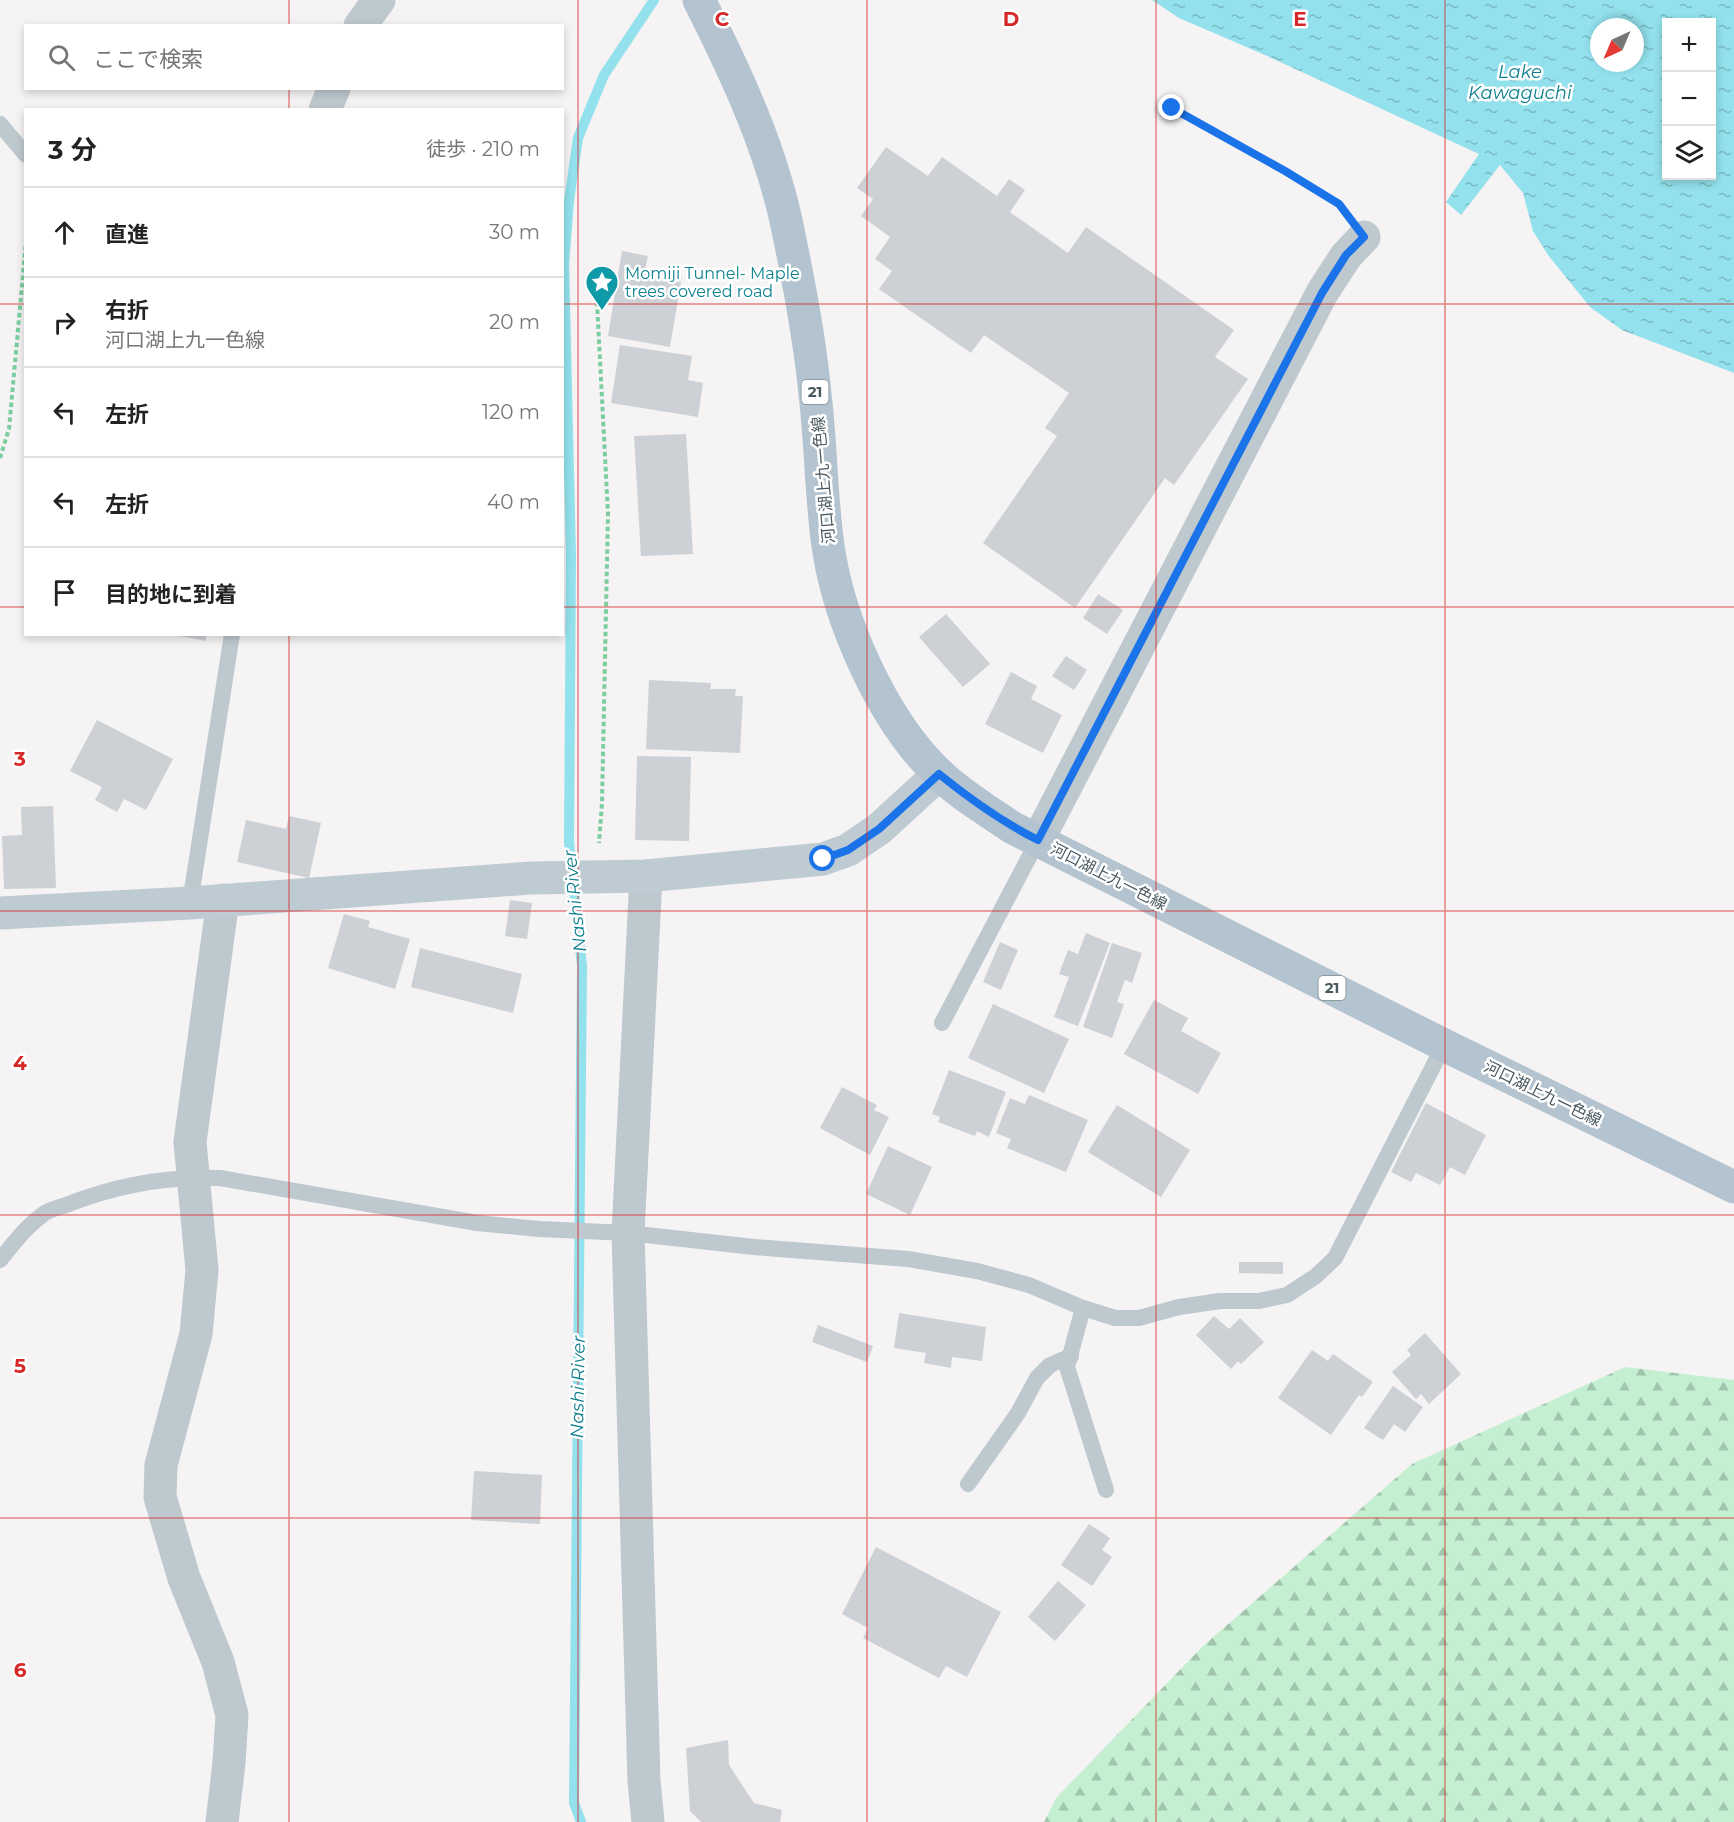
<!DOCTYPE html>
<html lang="ja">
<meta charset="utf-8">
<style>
:root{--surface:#fff;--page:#f6f6f6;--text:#222;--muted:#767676;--line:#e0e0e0}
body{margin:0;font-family:Montserrat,"Noto Sans JP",sans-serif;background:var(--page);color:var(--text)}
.controls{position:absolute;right:18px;top:18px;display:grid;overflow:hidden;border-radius:0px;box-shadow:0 3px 9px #0003}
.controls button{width:54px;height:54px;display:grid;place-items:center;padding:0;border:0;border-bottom:2px solid var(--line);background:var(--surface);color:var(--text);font:30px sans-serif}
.compass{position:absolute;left:1590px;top:18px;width:54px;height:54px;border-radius:50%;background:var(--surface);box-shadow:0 3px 9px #0003;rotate:224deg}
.stop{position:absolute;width:18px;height:18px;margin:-14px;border:4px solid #1a73e8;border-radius:50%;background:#fff}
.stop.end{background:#1a73e8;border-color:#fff;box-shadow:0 2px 6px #0008}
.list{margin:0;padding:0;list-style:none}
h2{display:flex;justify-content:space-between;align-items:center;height:78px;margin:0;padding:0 24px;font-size:26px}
h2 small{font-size:20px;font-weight:400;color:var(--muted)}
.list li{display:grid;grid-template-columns:39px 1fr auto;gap:18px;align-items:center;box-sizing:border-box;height:90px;padding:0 24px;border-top:2px solid var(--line)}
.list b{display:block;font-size:22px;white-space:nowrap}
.list p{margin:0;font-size:20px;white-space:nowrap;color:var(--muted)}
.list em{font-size:20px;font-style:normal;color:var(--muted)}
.icon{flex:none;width:33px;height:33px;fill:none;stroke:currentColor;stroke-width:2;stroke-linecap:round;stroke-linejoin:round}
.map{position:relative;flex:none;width:1734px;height:1822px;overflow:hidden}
.search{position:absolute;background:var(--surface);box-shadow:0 3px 9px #0003;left:24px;top:24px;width:540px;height:66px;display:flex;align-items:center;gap:15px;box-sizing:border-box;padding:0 21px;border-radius:0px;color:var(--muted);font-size:22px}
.panel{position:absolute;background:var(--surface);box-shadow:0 3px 9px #0003;left:24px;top:108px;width:540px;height:528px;border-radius:0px}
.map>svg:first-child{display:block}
</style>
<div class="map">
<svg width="1734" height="1822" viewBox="0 0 1734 1822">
<defs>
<pattern id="forest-firs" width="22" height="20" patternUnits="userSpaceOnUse" patternTransform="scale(1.5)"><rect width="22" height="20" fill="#c4f0d1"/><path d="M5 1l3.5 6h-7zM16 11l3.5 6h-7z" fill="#a1c5ad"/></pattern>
<pattern id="water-ripples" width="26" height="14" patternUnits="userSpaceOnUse" patternTransform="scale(1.5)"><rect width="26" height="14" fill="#92e1ec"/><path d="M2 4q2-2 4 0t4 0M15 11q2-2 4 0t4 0" fill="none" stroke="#79b9c3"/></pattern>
</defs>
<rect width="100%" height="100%" fill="#f5f3f3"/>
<path fill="url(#forest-firs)" d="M1625,1367L1734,1380V1822H1044L1056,1798L1203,1646L1412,1464Z"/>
<path fill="url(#water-ripples)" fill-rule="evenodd" d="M1152,0H1734V373L1622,330L1590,307L1548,255L1533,231L1523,193L1500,165L1461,215L1446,202L1479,154L1265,55L1179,18ZM1666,22H1712V176H1666ZM1599,27H1635V63H1599Z"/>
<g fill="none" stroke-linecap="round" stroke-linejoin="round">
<path stroke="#92e1ec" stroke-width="10" d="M581,1822L574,1803L582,966L569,842L571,555L564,263L569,201L578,138L604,75L654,0"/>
</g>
<g fill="#cdd0d5">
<path d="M886,147L928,176L942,157L997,196L1009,179L1025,190L1010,212L1068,253L1086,227L1234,330L1215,357L1248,379L1174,485L1165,478L1075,608L983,543L1057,436L1045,428L1069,393L984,335L971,353L879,289L892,271L875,259L890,237L861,216L873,199L857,188Z"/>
<path d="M622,251L648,256L645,270L682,276L670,347L608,336Z"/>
<path d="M620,345L692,356L688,380L703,383L698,417L611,403Z"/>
<path d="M686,434L693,554L641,556L634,436Z"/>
<path d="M1098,594L1123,610L1107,634L1083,618Z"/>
<path d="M946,614L990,664L963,687L919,637Z"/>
<path d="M170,634H206V641Z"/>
<path d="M1066,656L1087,670L1074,690L1052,676Z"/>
<path d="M1011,672L1037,686L1031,699L1062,715L1043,753L985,724Z"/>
<path d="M649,680L711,683L710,689H736L735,696H743L740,753L646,749Z"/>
<path d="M97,720L173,759L146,810L124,799L117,812L95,800L102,787L70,771Z"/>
<path d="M637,756L691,757L689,841L635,840Z"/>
<path d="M53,806L56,888L4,889L2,836L22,835L21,807Z"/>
<path d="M289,816L321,823L309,878L237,862L246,820L286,829Z"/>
<path d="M510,900L532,903L527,939L505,936Z"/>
<path d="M344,914L370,921L368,927L410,939L395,989L328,968Z"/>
<path d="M1086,933L1110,943L1078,1026L1054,1017L1069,977L1059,974L1068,950L1078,954Z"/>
<path d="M1000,942L1018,950L1001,990L983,982Z"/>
<path d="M1112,943L1142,953L1132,983L1125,980L1117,1002L1124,1004L1112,1038L1083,1027Z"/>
<path d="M420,948L522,974L513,1013L411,987Z"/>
<path d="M1154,1000L1188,1018L1181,1031L1221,1053L1198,1094L1124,1054Z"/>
<path d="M993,1004L1069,1039L1044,1093L968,1058Z"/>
<path d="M949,1070L1006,1092L989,1137L977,1131L975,1136L938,1122L940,1117L932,1114Z"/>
<path d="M842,1087L877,1105L874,1110L889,1117L870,1155L820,1128Z"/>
<path d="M1029,1095L1088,1120L1066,1172L1007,1148L1011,1139L996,1133L1010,1098L1025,1104Z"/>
<path d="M1426,1103L1486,1135L1465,1175L1450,1167L1440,1185L1416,1173L1411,1182L1391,1172Z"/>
<path d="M1117,1105L1190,1150L1161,1197L1088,1152Z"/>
<path d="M888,1146L932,1167L910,1215L866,1194Z"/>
<path d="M1239,1262H1283V1274L1239,1273Z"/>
<path d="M899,1313L986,1327L982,1361L952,1357L951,1368L924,1363L926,1353L894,1348Z"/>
<path d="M1214,1316L1229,1329L1240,1318L1264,1342L1241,1364L1238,1361L1231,1369L1196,1335Z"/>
<path d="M818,1325L873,1346L867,1362L812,1342Z"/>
<path d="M1425,1333L1461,1374L1429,1404L1421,1394L1416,1399L1392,1372L1411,1355L1407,1350Z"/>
<path d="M1312,1350L1328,1361L1333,1354L1373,1382L1362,1397L1359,1395L1331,1435L1278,1398Z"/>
<path d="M1393,1386L1423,1407L1405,1432L1394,1424L1383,1440L1364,1428Z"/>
<path d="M474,1471L542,1475L540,1524L471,1520Z"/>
<path d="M1089,1524L1110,1538L1102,1550L1112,1557L1092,1586L1061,1565Z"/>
<path d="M876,1547L1001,1612L967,1677L946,1666L939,1678L863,1638L868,1628L842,1614Z"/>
<path d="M1058,1581L1086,1605L1055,1641L1028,1617Z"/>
<path d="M728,1740L729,1765L754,1803L782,1810L780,1822H701L690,1811L686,1748Z"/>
</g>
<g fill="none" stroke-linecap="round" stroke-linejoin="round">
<g stroke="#7cce9f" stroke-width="4" stroke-dasharray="4.5 3" stroke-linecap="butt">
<path d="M1172,108L1285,171L1339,204L1344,210"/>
<path d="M597,302L608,514L602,803L599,843"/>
<path d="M0,458L9,429L26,241"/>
</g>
<g stroke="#bec8cf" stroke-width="16">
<path d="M0,124L26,155"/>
<path d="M190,903L232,634"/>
<path d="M942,1023L1038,840"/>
<path d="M0,1260C12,1245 25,1228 41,1216C47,1210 58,1208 66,1205C114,1186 168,1176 220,1178L477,1223L539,1229L628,1233L754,1247L908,1259L977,1271L1029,1285L1083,1308L1115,1318H1139L1179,1307L1220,1301H1259L1287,1295L1316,1276L1335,1258L1444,1045"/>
<path d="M1083,1308L1067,1367L1106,1490"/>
<path d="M968,1484L1018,1413L1037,1378L1050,1365L1071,1356"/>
</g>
<g stroke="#bec8cf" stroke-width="33">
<path d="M360,26L379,0"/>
<path d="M325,110L334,88"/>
<path d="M1038,840L1322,293L1346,256L1364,237"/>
<path d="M646,876L628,1233L644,1781L648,1822"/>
<path d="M222,1822L229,1763L232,1715L218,1662L184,1578L160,1497L161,1465L196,1334L202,1270L190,1142L223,900"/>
</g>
<path stroke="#bfcbd3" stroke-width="33" d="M0,913L190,903L531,878L646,876L823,859L848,850L879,829L939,774"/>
<path stroke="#b3c4d0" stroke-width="33" d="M699,0C737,75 773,152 789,235C800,288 810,341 815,394C821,444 821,496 828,546C839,622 883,721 939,774C961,795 988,811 1013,828L1444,1045L1734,1187"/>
</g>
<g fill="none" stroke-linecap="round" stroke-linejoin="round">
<path stroke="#1a73e8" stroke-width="8" d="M823,859L848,850L879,829L939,774C970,799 1002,822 1038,840L1322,293L1346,255L1364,237L1339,204L1285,171L1172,108"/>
</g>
<path fill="none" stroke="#d62828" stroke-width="1.5" stroke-opacity="0.55" d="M289,0V26M578,0V1822M867,0V1822M1156,0V1822M1445,0V1822M289,88V110M0,304H26M562,304H1734M0,607H26M562,607H1734M289,634V1822M0,911H1734M0,1215H1734M0,1518H1734"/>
<defs>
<symbol id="sight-pin" viewBox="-11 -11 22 30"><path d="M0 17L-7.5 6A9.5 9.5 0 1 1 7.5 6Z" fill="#0f9aa8" stroke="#fff"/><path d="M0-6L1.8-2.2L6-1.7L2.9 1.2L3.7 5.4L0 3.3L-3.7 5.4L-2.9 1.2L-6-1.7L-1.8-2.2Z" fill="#fff"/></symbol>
</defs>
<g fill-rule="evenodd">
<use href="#sight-pin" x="583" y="263" width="38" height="52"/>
</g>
<g text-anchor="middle" stroke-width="5" stroke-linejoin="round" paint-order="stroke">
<g fill="#fff" stroke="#808a90" stroke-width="1.5">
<rect x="801.5" y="380" width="27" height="24" rx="4.5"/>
<rect x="1318.5" y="976" width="27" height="24" rx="4.5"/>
</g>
<g font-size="15" font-weight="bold" fill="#4a5860">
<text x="815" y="397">21</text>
<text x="1332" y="993">21</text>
</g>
<g font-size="16" fill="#0d838f" stroke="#fff" text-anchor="start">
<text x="625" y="279">Momiji Tunnel- Maple<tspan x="625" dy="18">trees covered road</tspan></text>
</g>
<g font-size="16" fill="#4a5860" stroke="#fff">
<text transform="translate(823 480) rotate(-95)" y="6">河口湖上九一色線</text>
<text transform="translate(1109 876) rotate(27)" y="6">河口湖上九一色線</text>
<text transform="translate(1543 1093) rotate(26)" y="6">河口湖上九一色線</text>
</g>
<g font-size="18" font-style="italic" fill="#0f7f8f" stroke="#fff">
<text x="1520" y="78">Lake<tspan x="1520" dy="21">Kawaguchi</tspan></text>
<text transform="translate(575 901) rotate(-96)" y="6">Nashi River</text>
<text transform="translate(578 1387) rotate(-89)" y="6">Nashi River</text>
</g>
</g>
<g font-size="20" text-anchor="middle" font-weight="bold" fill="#d62828" stroke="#fff" stroke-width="5" stroke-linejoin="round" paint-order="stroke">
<text x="722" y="26">C</text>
<text x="1011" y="26">D</text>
<text x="1300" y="26">E</text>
<text x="20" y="766">3</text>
<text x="20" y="1070">4</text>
<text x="20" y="1373">5</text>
<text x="20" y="1677">6</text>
</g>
</svg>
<div class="controls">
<button>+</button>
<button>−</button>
<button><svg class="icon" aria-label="layers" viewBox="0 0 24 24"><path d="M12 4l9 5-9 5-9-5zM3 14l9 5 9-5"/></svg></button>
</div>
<svg class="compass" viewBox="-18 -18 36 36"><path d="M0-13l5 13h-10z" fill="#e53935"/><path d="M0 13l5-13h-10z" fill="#767676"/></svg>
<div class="stop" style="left:823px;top:859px"></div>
<div class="stop end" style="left:1172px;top:108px"></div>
<div class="search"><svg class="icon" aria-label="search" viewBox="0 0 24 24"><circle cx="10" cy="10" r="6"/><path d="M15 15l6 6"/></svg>ここで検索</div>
<section class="panel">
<h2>3 分<small>徒歩 · 210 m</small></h2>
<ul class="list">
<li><svg class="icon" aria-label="ahead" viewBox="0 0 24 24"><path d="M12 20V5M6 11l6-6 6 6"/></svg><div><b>直進</b></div><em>30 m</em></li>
<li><svg class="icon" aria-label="right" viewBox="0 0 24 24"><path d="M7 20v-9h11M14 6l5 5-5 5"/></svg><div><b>右折</b><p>河口湖上九一色線</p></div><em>20 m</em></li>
<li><svg class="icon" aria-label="left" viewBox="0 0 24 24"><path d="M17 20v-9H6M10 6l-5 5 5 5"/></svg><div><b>左折</b></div><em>120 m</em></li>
<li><svg class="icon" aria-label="left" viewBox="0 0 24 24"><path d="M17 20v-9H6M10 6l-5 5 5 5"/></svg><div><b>左折</b></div><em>40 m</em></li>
<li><svg class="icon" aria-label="arrive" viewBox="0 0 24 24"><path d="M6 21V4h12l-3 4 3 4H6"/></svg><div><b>目的地に到着</b></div></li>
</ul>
</section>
</div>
